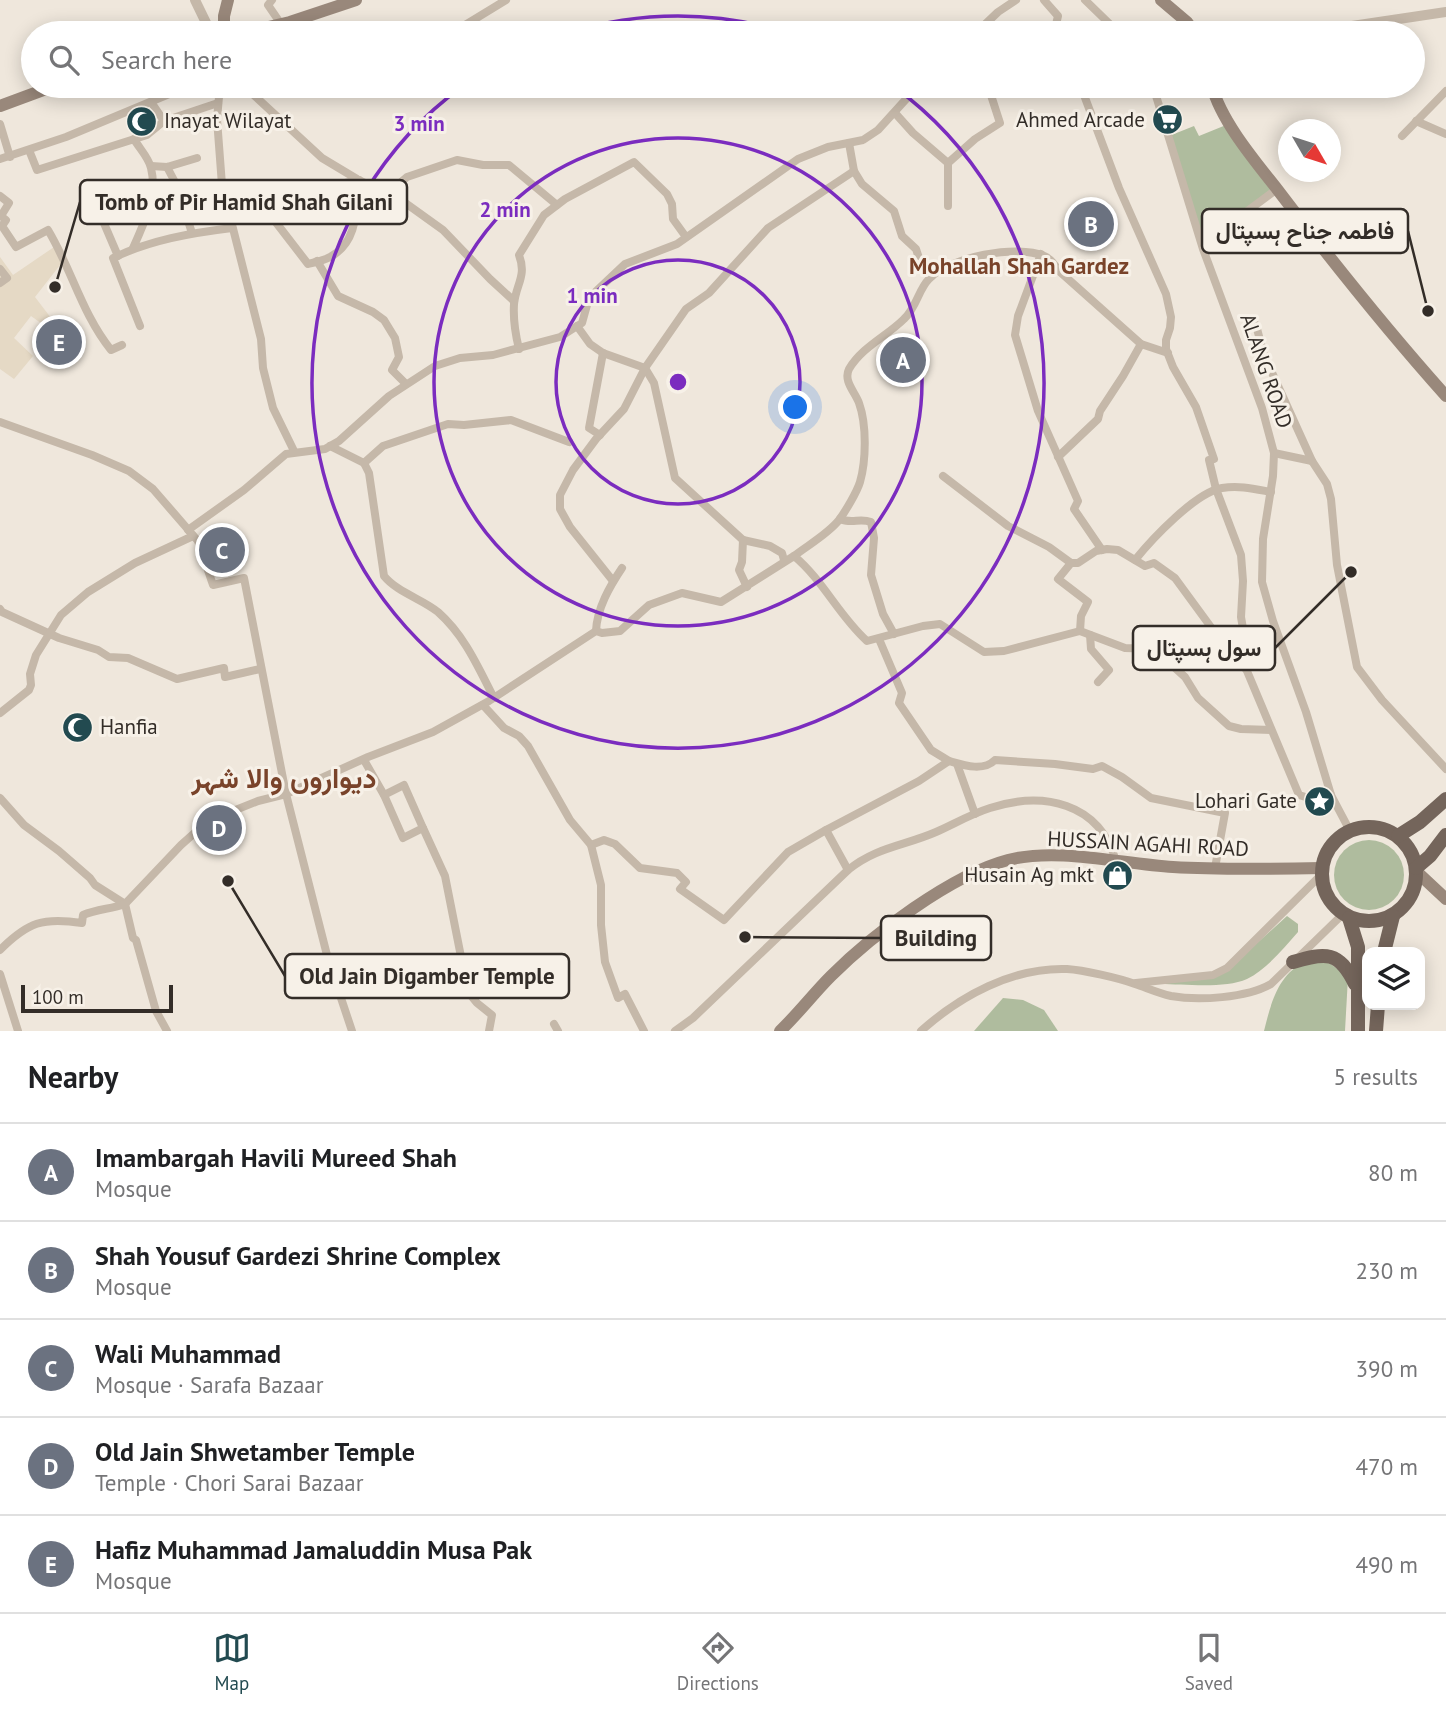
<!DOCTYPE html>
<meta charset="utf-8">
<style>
:root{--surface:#fff;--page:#f6f6f6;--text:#202124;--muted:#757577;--line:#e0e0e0;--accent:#224a50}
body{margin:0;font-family:"PT Sans",Vazirmatn,sans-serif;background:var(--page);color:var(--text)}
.controls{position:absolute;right:21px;bottom:21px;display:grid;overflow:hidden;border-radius:14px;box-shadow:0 4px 18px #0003}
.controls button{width:63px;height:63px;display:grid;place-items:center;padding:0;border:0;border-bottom:2px solid var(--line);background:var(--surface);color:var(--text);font:35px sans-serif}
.compass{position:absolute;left:1278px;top:119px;width:63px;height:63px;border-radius:50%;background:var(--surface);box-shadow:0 4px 18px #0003;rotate:129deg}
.scale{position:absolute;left:21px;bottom:18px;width:152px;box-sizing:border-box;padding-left:7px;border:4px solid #332d28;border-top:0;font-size:19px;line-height:24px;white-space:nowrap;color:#332d28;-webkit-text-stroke:5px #f7f1e8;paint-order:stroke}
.you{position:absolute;left:796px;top:408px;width:24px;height:24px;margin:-18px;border:5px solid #fff;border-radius:50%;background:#1a73e8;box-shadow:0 0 0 10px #1a73e833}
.badge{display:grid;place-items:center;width:46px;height:46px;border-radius:50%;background:var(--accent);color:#fff;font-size:23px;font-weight:700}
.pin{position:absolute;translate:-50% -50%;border:4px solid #fff;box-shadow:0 2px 7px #0006}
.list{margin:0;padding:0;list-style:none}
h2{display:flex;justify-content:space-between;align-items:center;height:91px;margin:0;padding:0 28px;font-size:30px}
h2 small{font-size:23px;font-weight:400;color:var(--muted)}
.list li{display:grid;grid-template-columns:46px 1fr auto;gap:21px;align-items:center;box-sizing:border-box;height:98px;padding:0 28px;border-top:2px solid var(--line)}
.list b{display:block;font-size:26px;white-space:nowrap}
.list p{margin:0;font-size:23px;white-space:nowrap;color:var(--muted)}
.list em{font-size:23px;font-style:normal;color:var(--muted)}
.icon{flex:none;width:38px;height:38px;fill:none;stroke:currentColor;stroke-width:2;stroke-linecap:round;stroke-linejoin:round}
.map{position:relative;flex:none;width:1446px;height:1031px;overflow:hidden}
.search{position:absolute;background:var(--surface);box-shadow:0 4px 18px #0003;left:21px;right:21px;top:21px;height:77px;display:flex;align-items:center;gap:18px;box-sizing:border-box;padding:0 24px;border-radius:38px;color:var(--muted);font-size:26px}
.sheet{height:581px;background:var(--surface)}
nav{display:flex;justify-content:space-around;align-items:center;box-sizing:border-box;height:98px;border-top:2px solid var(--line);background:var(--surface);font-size:19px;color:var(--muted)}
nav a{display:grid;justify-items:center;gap:4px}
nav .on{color:var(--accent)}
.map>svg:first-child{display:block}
</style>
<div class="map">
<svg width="1446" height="1031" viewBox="0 0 1446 1031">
<rect width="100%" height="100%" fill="#efe7dc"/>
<g fill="#afbc9e">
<path d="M1231,123L1277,189L1203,244L1169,136L1194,126L1199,136Z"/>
<circle cx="1369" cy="875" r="35"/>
<path d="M1287,916L1298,924V932C1284,948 1266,970 1247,979C1225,989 1184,984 1160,984L1224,973Z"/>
<path d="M1306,961L1328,962L1348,977L1345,1031H1264C1271,1003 1278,974 1306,961Z"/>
<path d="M1003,998L1023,1000L1044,1010L1058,1031H974Z"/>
</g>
<path fill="#e5d9c5" d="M57,245L64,260L35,297L51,318L45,326L31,316L14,338L33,356L14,379L0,369V257L13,275Z"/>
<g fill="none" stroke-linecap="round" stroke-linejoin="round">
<g stroke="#c5b8a9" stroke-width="8">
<path d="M272,0L268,5L281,24"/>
<path d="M1044,0L1058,16L1054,33"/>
<path d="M1085,0L1119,33"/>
<path d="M452,33L506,0"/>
<path d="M976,33L998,12L1016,0"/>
<path d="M220,86L217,119L222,185L261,339L263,368L273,408L294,451"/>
<path d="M244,86L322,158L357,179L404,202L443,230L490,279L514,301"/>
<path d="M1078,86L1084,95L1119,188L1166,294L1171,317L1170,328L1166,340V349L1173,367L1196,407L1214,459L1209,460L1216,489L1241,555L1243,581L1241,617L1245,640L1243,645L1232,651"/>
<path d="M1153,86L1203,249L1262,408L1274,453L1273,476L1263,539L1262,582L1273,621L1306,712L1331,795L1350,831"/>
<path d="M151,102L164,121L218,103"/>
<path d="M895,113L913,133L948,163"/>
<path d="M1416,121L1446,134"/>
<path d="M0,124L10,157"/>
<path d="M1402,136L1446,91"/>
<path d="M849,143L854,171L862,184L894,211L902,236L916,249L922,267L932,276"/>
<path d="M29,150L37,170L147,135L164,121"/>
<path d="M0,159L66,137L186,87L194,86"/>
<path d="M151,166L167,167L197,158"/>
<path d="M167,167L176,184L192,233"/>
<path d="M387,194L407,177L457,160L483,165H509L557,205"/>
<path d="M0,196L9,203L1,216L6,220L2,226L16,247L48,230C72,270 82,314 111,350L122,345"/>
<path d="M226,201L267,198H274L359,180C356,207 359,242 330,257C323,261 315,262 308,264L271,216L267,198"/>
<path d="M91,202L103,221L118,256"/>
<path d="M948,206V163L975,139L1000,123L988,86"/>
<path d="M1203,244L1277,189"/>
<path d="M133,248C144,224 158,194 151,168C149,158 139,148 134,139"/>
<path d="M1041,254L1018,316L1015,335L1038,411L1078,501L1074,509L1102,550"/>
<path d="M317,261L338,296L373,312L384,320L395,338L399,357L392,370L406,384"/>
<path d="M0,269L7,278L0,283"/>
<path d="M1256,325L1264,355L1312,461"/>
<path d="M140,326L113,258C150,240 191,233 232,228"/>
<path d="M577,326L590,344L603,353L645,368L654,383L675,478L743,540L770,546L782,553L784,560"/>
<path d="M519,349C515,333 513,320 514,304C516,284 527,276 519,255L544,215L565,199L634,162L667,194L672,204L673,219L686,237"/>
<path d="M0,422L92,455L129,471L153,489L198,541L213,585L244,578L286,794L328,959L352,1031"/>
<path d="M600,435L589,428L603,353"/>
<path d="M330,446L364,463L369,473L384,576C397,592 422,599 438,612C465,636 478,667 494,698"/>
<path d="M1274,453L1312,461L1327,484L1331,499L1337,565L1357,667L1382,700L1446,769"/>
<path d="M1058,457L1098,419L1100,411L1123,376L1141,344"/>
<path d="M364,463L383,446L448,424L464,425L511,420L569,442"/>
<path d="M943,476L1008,526L1049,547L1071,563H1078L1096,551L1107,549L1118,550L1145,566L1154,563L1175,578L1216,634L1231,649L1247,671L1299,795L1312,799L1331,795"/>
<path d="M840,519C851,524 860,518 871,522L874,538L871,575L883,614L894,634"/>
<path d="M188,530L244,490L286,454L325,449L339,441L389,396L435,366L460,358L493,355L560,337L582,323L589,298L625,264L677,244L798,159L828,147L863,140L878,130L918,86"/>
<path d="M743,540L742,562L739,570L747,587"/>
<path d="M794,556C808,545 828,534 839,520C845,512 857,492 860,482C866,461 867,425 859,403C855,392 843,381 849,369C862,347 887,336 904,319C917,307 918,290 929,279C950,257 1017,244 1044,256C1051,259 1055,265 1059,271L1141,344L1168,353"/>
<path d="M1135,560C1152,539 1196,492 1222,488C1239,485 1255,489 1271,492"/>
<path d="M1071,563L1058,579L1088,602L1081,616L1080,631"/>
<path d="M613,581L570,527L560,509V495L573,470L596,439L624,409L645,368L686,309L709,293L768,228L854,171"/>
<path d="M0,609L2,612L59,638L98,650L109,657L128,658L177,679L224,668L225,677L260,669"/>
<path d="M596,631C597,608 610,586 622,568"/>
<path d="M1090,635L1091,649L1109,670L1098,682"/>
<path d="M879,639L902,693L899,703L931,750L949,761"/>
<path d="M483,705L504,728L519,736L528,746L570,820L591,845L601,885V925L605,962L618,998L625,994L644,1031"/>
<path d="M0,713L29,690L31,685L30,674L36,655L61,615L88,592L135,563L193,536"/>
<path d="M364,760L384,795L403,838L423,828L445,876L468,992L477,1003L492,1015L489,1031"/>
<path d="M957,764L975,814"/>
<path d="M384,795L404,785L423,828"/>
<path d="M0,798L24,825L59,851L90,878L95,885L125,904L133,938L136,940L156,1011L167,1031"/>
<path d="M826,830L848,870"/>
<path d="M591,845L604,840L615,844L640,868L677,873L686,882L680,889L724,920L788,852L826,830L919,781L949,761C963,765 983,772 995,760L1055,764L1093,769L1102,766L1122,777L1151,798L1225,813L1215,868"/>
<path d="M0,950C28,922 43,917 82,923L83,915C97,909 111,909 125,904L181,845L208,821L258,801L286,794L368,757L433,732L489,701L596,631L602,633L620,631L649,605L682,593L721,602L794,556C823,580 839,616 867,641L923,626L940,624L984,652L1004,651L1080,631L1125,648L1154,649L1185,677L1198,698L1229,726L1241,729L1271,730"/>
<path d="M0,974L18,1031"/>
<path d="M1136,983L1213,975L1227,968L1322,874"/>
<path d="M554,1024L558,1031"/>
<path d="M675,1031L693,1018L848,870C876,847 904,846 936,832C954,824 971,814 990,808C1043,791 1099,802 1116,861"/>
<path d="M921,1031C960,996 1013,967 1067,969C1083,970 1119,978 1135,984C1147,988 1158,993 1171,996C1198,1001 1247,998 1271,984L1343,914"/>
</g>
<g stroke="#c5b8a9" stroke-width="10">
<path d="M195,0L211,33"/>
<path d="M1274,33L1332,29L1446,12"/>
</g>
<g stroke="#99887b" stroke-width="12">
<path d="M1161,0L1187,22L1195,33"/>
<path d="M224,33V16L228,0"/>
<path d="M243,33L290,22L356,0"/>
<path d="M1212,86C1221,121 1255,161 1277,189C1331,260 1387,330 1446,396"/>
<path d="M0,106L54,86"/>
<path d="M1417,872L1446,899"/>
<path d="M780,1031C798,1014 813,994 831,976C872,935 951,875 1008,860C1058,847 1121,864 1173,867C1222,870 1272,869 1322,868"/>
</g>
<g stroke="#74655b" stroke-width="14">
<circle cx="1369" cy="874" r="47"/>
<path d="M1398,836L1420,822L1446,799"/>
<path d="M1416,868L1430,856L1446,835"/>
<path d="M1349,918L1358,947V1031"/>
<path d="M1384,952L1393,916"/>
<path d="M1293,962C1326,952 1339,951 1355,984"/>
<path d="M1376,1031L1378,1005"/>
</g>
</g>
<g fill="none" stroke="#7b2cbf" stroke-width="3.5">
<circle cx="678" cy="382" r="122"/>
<circle cx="678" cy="382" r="244"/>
<path d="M568 33A366 366 0 0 1 788 33M893 86A366 366 0 1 1 463 86"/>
</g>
<defs>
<symbol id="supermarket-disc" viewBox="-11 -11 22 22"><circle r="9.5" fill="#224a50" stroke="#f7f1e8"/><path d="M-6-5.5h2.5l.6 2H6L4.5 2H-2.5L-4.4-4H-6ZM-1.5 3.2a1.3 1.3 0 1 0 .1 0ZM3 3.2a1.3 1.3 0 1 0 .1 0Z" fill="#fff"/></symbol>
<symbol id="mosque-disc" viewBox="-11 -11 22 22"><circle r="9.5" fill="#224a50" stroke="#f7f1e8"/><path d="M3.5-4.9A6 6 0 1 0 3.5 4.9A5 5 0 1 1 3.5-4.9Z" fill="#fff"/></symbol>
<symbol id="sight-disc" viewBox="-11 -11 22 22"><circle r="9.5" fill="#224a50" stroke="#f7f1e8"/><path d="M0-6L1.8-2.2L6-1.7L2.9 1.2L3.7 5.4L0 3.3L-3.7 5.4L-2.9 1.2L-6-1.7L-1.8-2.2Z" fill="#fff"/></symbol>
<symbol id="shop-disc" viewBox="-11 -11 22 22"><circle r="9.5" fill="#224a50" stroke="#f7f1e8"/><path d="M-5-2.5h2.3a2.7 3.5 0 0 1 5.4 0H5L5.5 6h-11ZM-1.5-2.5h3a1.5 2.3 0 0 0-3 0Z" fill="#fff"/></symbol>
</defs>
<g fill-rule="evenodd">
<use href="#supermarket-disc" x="1150" y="102" width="35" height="35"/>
<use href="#mosque-disc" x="124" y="104" width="35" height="35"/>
<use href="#mosque-disc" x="60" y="710" width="35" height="35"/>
<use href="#sight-disc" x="1302" y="784" width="35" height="35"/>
<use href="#shop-disc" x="1100" y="858" width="35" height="35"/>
</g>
<g text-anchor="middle" stroke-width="6" stroke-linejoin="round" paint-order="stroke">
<g font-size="21" fill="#332d28" stroke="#f7f1e8" text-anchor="end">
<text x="1145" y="127">Ahmed Arcade</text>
<text x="164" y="128" text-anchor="start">Inayat Wilayat</text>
<text x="100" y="734" text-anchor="start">Hanfia</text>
<text x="1297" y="808">Lohari Gate</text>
<text x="1094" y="882">Husain Ag mkt</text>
</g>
<g font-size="21" fill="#332d28" stroke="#f7f1e8">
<text transform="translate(1266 371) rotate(71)" y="7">ALANG ROAD</text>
<text transform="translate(1148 844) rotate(3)" y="7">HUSSAIN AGAHI ROAD</text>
</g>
<g font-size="23" font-weight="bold" fill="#79432a" stroke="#f7f1e8">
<text x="1019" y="274">Mohallah Shah Gardez</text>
</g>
<g font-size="28" font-weight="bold" fill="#79432a" stroke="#f7f1e8">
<text x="284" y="788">دیواروں والا شہر</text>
</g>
</g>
<circle cx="678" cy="382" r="10" fill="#7b2cbf" stroke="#f7f1e8" stroke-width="3.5"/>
<g font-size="21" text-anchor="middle" font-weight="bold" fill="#7b2cbf" stroke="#f7f1e8" stroke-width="6" stroke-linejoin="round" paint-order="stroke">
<text x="419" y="131">3 min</text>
<text x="505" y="217">2 min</text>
<text x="592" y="303">1 min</text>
</g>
<path fill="none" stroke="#332d28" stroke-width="2.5" d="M55 287L80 202M1428 311L1408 231M1351 572L1275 648M745 937L881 938M228 881L285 976"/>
<g fill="#332d28" stroke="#f7f1e8" stroke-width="2.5">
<circle cx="55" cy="287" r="7"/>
<circle cx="1428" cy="311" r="7"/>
<circle cx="1351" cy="572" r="7"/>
<circle cx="745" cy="937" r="7"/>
<circle cx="228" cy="881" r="7"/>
</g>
<g fill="#f7f1e8" stroke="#332d28" stroke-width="2.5">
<rect x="80" y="180" width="327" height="44" rx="7"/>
<rect x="1202" y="209" width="206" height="44" rx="7"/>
<rect x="1133" y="626" width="142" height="44" rx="7"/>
<rect x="881" y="916" width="110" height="44" rx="7"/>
<rect x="285" y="954" width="284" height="44" rx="7"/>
</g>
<g font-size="23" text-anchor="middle" font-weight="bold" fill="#332d28">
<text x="244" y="210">Tomb of Pir Hamid Shah Gilani</text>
<text x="1305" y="239">فاطمہ جناح ہسپتال</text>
<text x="1204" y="656">سول ہسپتال</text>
<text x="936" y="946">Building</text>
<text x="427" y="984">Old Jain Digamber Temple</text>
</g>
</svg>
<div class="controls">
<button><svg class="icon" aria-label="layers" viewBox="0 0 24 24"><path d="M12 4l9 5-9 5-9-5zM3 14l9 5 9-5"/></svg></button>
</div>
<svg class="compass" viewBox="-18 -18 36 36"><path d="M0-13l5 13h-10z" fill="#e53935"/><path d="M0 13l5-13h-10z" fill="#757577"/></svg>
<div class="scale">100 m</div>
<div class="you"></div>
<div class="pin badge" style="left:903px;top:360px;background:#6b7280">A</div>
<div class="pin badge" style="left:1091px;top:224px;background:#6b7280">B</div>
<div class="pin badge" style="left:222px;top:550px;background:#6b7280">C</div>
<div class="pin badge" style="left:219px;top:828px;background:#6b7280">D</div>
<div class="pin badge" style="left:59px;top:342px;background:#6b7280">E</div>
<div class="search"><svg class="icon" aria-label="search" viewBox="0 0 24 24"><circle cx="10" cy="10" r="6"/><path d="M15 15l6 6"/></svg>Search here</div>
</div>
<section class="sheet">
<h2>Nearby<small>5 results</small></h2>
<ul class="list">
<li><span class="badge" style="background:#6b7280">A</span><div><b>Imambargah Havili Mureed Shah</b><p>Mosque</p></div><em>80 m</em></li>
<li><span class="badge" style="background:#6b7280">B</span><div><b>Shah Yousuf Gardezi Shrine Complex</b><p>Mosque</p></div><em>230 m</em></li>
<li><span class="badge" style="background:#6b7280">C</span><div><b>Wali Muhammad</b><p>Mosque · Sarafa Bazaar</p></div><em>390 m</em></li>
<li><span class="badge" style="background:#6b7280">D</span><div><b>Old Jain Shwetamber Temple</b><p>Temple · Chori Sarai Bazaar</p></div><em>470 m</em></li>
<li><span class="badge" style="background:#6b7280">E</span><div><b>Hafiz Muhammad Jamaluddin Musa Pak</b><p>Mosque</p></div><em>490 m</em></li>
</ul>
</section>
<nav>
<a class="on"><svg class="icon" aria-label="map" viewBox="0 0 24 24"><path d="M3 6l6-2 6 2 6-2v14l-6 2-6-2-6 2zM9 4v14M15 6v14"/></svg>Map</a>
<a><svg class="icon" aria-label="directions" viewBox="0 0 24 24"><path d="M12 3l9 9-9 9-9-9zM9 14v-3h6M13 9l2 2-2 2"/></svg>Directions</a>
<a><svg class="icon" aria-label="saved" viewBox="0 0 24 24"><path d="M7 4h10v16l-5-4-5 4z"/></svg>Saved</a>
</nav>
